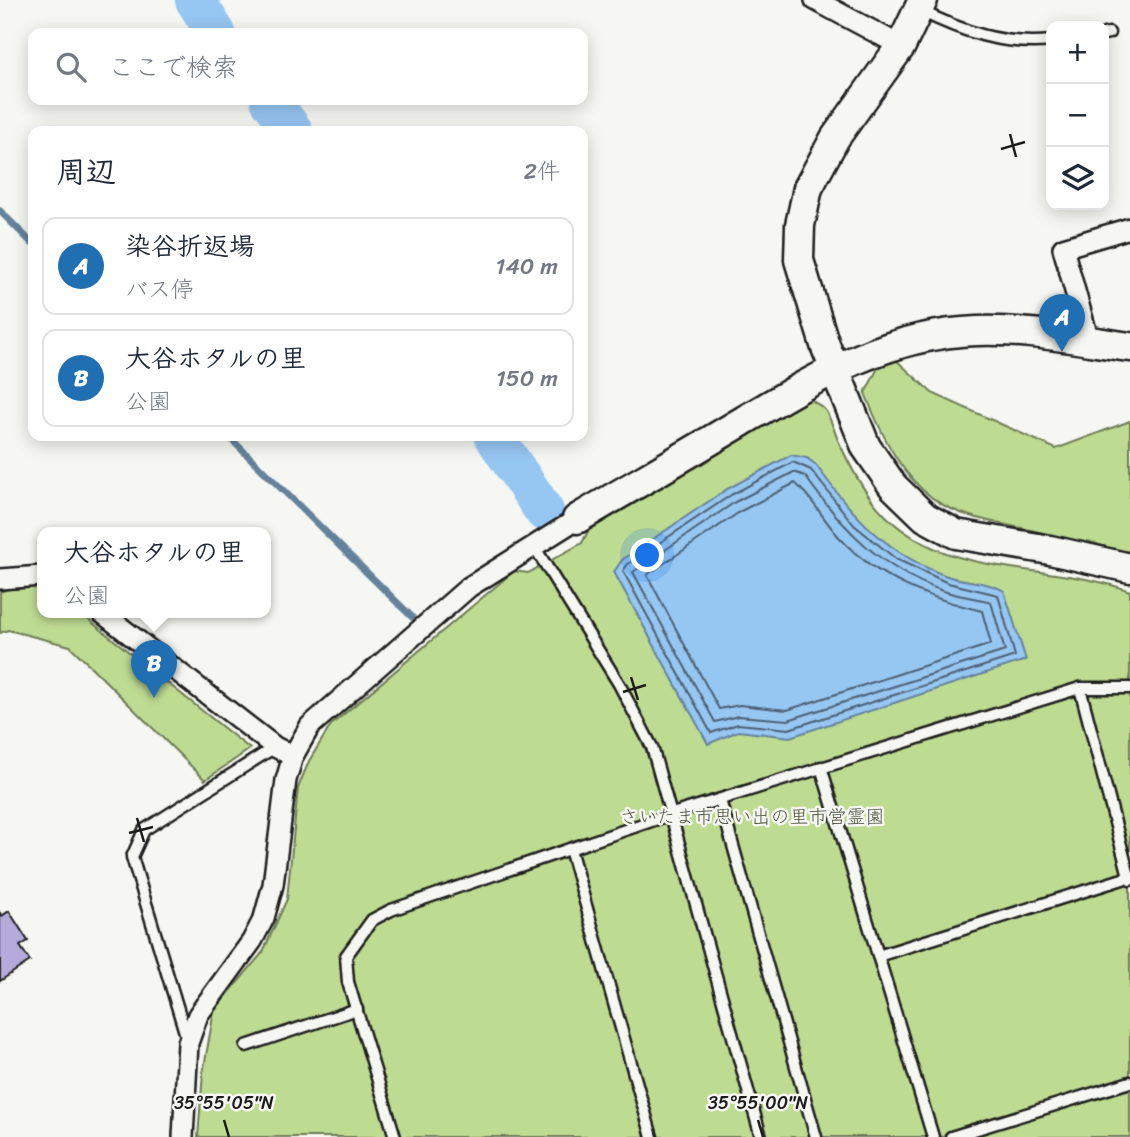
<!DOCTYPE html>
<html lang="ja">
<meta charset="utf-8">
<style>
:root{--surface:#fff;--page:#f2f2f3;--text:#1f2937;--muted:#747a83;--line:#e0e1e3;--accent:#1f6fb2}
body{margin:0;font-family:Sriracha,"Klee One",sans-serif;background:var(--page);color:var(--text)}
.controls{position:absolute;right:21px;top:21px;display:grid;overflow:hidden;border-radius:14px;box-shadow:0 4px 18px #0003}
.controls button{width:63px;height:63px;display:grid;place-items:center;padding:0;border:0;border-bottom:2px solid var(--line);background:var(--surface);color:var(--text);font:35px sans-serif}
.you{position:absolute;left:648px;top:556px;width:24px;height:24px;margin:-18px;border:5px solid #fff;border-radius:50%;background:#1a73e8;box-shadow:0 0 0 10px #1a73e833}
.badge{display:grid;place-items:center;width:46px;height:46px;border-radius:50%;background:var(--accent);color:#fff;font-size:23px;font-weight:700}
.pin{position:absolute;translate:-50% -58px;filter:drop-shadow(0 2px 4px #0008)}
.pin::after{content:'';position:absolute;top:37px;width:24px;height:21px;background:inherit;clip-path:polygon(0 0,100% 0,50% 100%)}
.popup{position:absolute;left:37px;top:527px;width:234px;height:91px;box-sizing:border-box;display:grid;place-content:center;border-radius:14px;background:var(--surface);filter:drop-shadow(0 2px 5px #0005);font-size:23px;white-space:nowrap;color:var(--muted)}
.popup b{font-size:26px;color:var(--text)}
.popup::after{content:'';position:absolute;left:50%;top:100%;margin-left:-14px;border:14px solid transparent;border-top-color:var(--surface)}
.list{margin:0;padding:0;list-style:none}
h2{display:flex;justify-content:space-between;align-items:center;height:91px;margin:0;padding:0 28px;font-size:30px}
h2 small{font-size:23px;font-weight:400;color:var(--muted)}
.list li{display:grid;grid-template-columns:46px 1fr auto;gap:21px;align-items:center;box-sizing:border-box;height:98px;margin:0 14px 14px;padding:0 14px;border:2px solid var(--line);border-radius:14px}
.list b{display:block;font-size:26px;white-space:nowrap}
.list p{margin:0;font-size:23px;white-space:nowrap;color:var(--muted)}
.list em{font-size:23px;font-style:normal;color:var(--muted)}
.icon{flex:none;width:38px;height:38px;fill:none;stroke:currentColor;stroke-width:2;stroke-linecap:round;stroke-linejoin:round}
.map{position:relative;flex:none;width:1130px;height:1137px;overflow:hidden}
.search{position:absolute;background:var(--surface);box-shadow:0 4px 18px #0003;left:28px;top:28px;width:560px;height:77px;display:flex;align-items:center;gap:18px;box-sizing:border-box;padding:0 24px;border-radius:14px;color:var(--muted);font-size:26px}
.panel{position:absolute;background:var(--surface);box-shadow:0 4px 18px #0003;left:28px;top:126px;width:560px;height:315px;border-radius:14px}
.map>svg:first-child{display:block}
</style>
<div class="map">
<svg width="1130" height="1137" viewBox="0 0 1130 1137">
<rect width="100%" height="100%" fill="#f6f6f2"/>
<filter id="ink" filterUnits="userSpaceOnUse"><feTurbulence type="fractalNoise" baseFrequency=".0143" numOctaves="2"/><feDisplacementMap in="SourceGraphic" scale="14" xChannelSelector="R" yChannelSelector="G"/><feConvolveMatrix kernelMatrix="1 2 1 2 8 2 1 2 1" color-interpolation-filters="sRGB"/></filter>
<g filter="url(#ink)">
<g fill="#bedb92" stroke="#6d7c57" stroke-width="2">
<path d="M895,359L932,393L1056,449L1130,421V555L1088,541L1085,549C1070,543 1055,536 1039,532C1008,524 974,521 945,506C903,483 881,434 865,393L879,366Z"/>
<path d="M808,398C813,402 821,405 825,410C831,418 834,431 838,440C850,466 863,492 883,513C948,581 1049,561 1130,591V1137H198L203,1073L214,1011L263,952L287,899L298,788L309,761L331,725L514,571L528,573L582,543L588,531Z"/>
<path d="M21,584L42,588V612H79L250,749L205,780L70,646L8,630L0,633V592Z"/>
</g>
<path fill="#96c6f2" stroke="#65829c" stroke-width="2" d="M791,455L807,458L816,465C851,514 888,555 947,576C965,582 988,581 1004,591L1026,660L790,737L738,731L708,744L614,572L622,560L727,489Z"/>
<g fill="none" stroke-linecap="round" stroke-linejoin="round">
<g stroke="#4d6072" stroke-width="2">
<path d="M793,462L811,470L854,525L896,559L948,583L998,595L1015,656L789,729L738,724L711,733L623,571L628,564L731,495Z"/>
<path d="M794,472L805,476C842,528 882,570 943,591C959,596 975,598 991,602L1005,651L788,720L738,716L715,722L633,572L735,502Z"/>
<path d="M795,483C812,497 824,521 840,538C878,580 929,598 982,611L991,644L787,710L740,705L719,709L647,575L741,511Z"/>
</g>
<g stroke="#65829c" stroke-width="7">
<path d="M0,211L33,244"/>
<path d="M228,436L412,617"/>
</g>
<g stroke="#96c6f2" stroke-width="40">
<path d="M195,0L216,33"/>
<path d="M270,100L293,131"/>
<path d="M494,436L544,511"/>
</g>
</g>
<path fill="#b4abdc" stroke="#1c1c1c" stroke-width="2" d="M9,911L28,941L20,946L30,961L0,981V913L2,916Z"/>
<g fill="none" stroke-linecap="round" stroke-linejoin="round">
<defs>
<g id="lane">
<path d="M919,10C961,31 1003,46 1051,41"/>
<path d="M1104,34L1109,33"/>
<path d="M534,546L619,684L652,747L761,1137"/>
<path d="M1080,688L1130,880"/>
<path d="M821,767L933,1137"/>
<path d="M720,800L816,1137"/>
<path d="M570,849L652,1137"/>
<path d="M878,956L1129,877"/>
<path d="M187,1039L132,857L144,830L275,747"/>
<path d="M246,1046L357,1009"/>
<path d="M395,1137L348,982L346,956L372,920L391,910L669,815L1080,688H1130"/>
<path d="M951,1137L1130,1082"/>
</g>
<g id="street">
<path d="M815,0L901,46"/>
<path d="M1089,341L1063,248L1130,228"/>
<path d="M0,579L42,576"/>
<path d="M101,612L275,747L293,756"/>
<path d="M183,1137L188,1043L198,1015L252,941L264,918L273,885L286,780L293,756L310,726L469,587L577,519"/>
</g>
<g id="secondary">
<path d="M923,0L901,46L835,138L808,188L800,225L799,260L825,345L866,447L893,486L925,517L956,534L1050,550L1130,568"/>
<path d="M577,519C631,487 685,456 738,424C814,379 885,334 977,331C1028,329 1079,340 1130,347"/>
</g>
</defs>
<use href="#lane" stroke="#1c1c1c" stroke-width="15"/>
<use href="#street" stroke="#1c1c1c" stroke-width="24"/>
<use href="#secondary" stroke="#1c1c1c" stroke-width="33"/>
<use href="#lane" stroke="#f6f6f2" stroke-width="10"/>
<use href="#street" stroke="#f6f6f2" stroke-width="19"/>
<use href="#secondary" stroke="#f6f6f2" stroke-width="28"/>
</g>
</g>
<path fill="none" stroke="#1c1c1c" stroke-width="2.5" d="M1010,134L1016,157M1001,149L1025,142M631,677L638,700M623,692L646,685M137,818L144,842M129,833L153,827M224,1120L229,1137M758,1120L763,1137"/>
<g text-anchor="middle" stroke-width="5" stroke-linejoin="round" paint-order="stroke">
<g font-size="19" fill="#4d553f" stroke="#f6f6f2">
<text x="752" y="823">さいたま市思い出の里市営霊園</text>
</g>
</g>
<g font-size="18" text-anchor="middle" fill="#1c1c1c" stroke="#f6f6f2" stroke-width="5" stroke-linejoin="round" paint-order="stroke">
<text x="224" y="1109">35°55'05"N</text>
<text x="758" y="1109">35°55'00"N</text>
</g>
</svg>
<div class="controls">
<button>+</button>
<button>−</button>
<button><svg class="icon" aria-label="layers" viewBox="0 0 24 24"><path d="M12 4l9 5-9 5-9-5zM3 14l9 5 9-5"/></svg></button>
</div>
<div class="you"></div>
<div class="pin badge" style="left:1062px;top:352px">A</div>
<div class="pin badge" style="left:154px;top:698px">B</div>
<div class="popup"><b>大谷ホタルの里</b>公園</div>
<div class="search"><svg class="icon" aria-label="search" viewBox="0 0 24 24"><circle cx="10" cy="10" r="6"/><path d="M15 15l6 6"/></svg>ここで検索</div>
<section class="panel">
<h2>周辺<small>2件</small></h2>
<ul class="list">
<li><span class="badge">A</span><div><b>染谷折返場</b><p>バス停</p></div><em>140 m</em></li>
<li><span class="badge">B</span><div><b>大谷ホタルの里</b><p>公園</p></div><em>150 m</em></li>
</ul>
</section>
</div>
